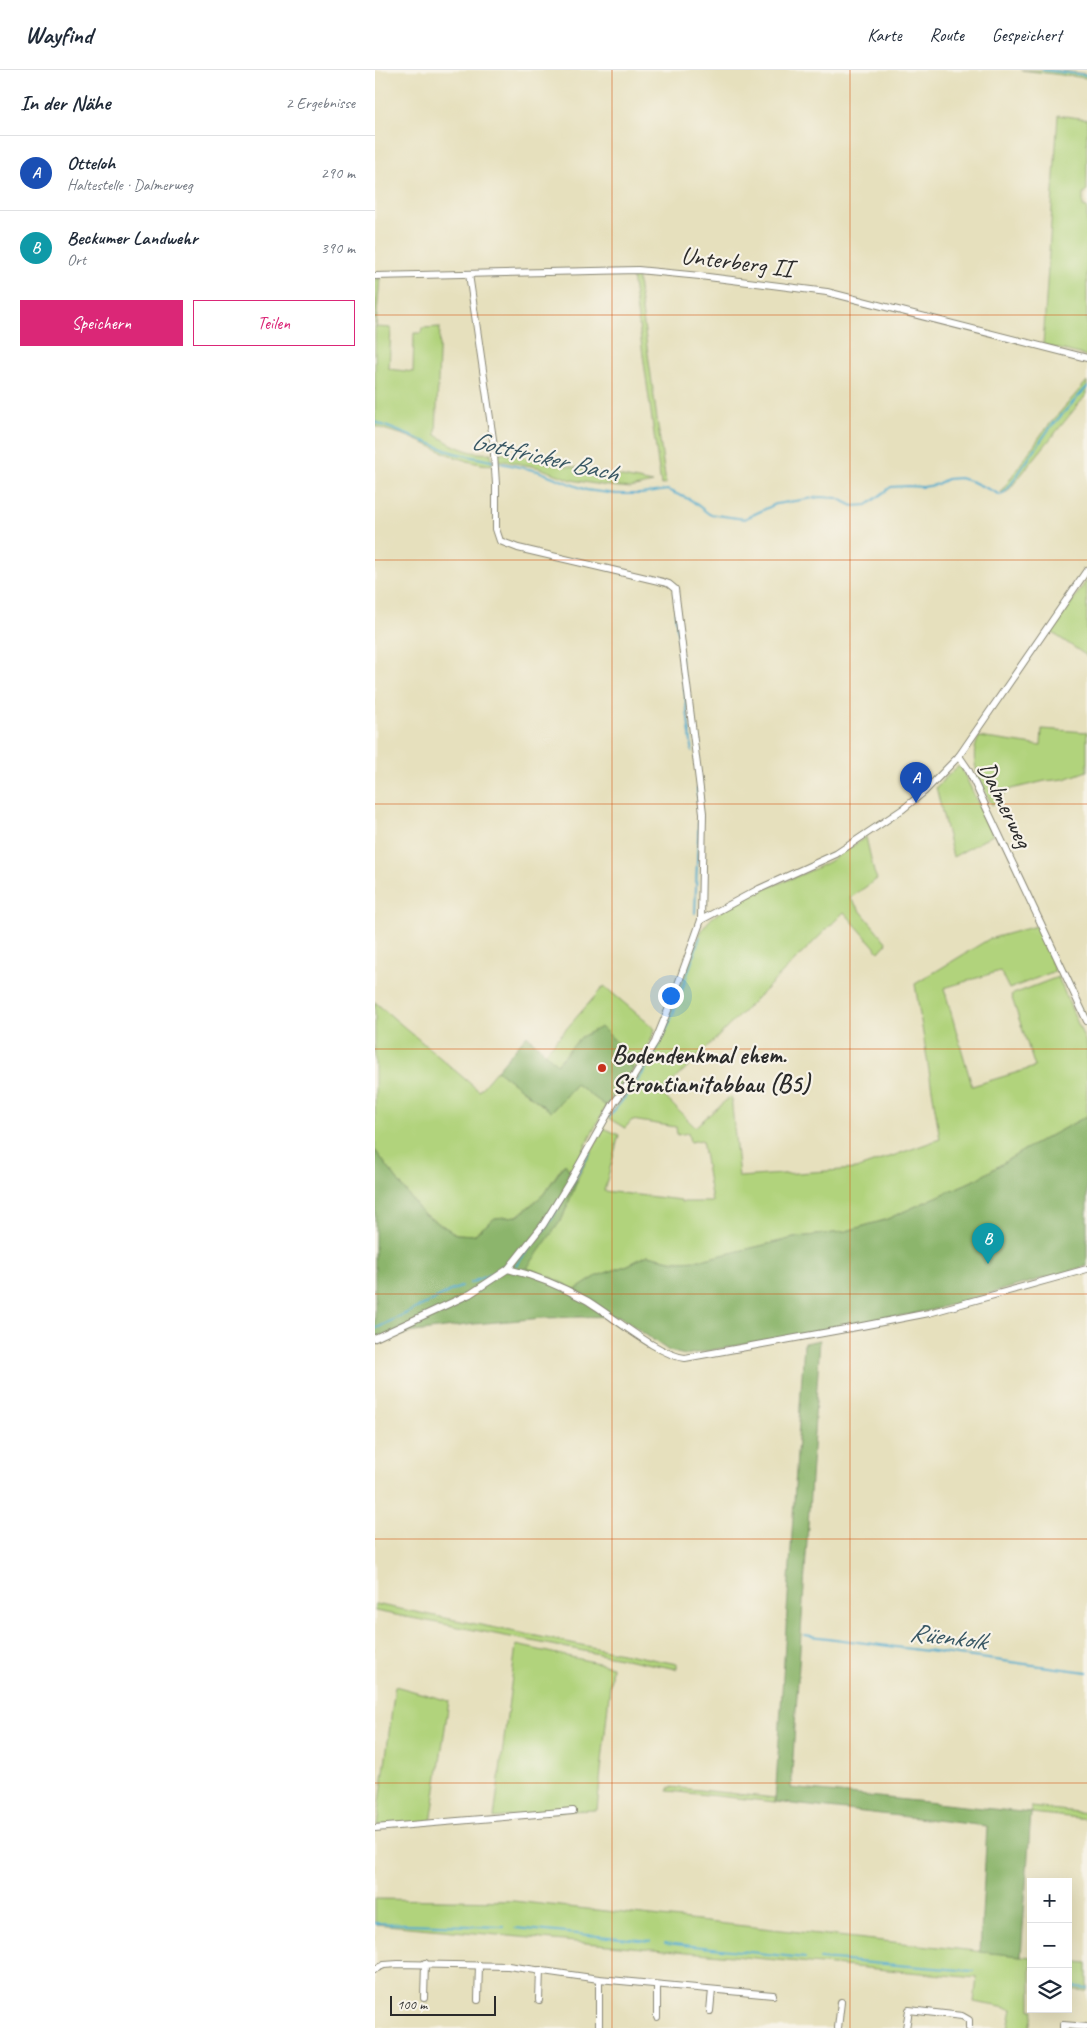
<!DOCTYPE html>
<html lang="de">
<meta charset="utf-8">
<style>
:root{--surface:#fff;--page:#f2f2f3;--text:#1f2937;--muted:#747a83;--line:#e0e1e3;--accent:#db2777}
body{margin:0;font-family:Caveat,sans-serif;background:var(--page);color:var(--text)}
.controls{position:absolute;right:15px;bottom:15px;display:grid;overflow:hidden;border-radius:0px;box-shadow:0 5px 20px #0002}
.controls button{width:45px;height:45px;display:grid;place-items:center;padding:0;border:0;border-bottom:1px solid var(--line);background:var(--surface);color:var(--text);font:25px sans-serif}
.scale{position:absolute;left:15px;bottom:12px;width:106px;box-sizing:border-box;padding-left:5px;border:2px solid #2b2b2b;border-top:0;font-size:14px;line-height:18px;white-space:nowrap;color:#2b2b2b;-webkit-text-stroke:4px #f7f3e8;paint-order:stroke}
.you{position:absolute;left:295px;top:925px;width:18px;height:18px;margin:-12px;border:4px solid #fff;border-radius:50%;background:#1a73e8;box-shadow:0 0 0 8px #1a73e833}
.badge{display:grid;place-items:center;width:32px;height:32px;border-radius:50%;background:var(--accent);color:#fff;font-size:16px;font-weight:700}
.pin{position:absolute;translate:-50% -41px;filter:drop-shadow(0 1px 2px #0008)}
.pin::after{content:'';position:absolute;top:26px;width:18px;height:15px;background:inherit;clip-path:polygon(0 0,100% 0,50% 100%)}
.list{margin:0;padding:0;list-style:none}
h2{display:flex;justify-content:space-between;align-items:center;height:65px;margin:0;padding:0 20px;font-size:21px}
h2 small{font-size:16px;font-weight:400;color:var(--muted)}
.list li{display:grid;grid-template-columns:32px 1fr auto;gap:15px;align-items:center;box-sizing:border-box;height:75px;padding:0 20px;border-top:1px solid var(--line)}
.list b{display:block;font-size:19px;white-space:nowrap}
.list p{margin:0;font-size:16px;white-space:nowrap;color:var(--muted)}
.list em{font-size:16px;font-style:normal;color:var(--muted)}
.actions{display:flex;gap:10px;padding:15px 20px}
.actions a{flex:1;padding:11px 0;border:1px solid var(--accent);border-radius:0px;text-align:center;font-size:18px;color:var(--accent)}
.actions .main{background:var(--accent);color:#fff}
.icon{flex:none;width:28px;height:28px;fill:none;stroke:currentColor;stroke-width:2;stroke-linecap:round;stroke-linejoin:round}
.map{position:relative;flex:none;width:712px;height:1958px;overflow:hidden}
header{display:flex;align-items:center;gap:30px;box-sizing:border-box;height:70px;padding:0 25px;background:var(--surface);border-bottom:1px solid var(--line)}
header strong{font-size:24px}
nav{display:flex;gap:28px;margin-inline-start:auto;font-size:18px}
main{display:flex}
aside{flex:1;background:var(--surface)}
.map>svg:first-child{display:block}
</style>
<header>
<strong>Wayfind</strong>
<nav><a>Karte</a><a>Route</a><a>Gespeichert</a></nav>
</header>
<main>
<aside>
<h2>In der Nähe<small>2 Ergebnisse</small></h2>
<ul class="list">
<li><span class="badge" style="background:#1a4fb4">A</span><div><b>Otteloh</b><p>Haltestelle · Dalmerweg</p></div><em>290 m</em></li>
<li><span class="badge" style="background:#0f9aa8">B</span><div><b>Beckumer Landwehr</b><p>Ort</p></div><em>390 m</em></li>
</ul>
<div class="actions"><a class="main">Speichern</a><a>Teilen</a></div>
</aside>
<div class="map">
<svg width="712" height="1958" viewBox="0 0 712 1958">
<rect width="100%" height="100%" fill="#f7f3e8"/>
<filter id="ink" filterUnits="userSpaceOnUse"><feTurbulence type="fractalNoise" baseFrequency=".02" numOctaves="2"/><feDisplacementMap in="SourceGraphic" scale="10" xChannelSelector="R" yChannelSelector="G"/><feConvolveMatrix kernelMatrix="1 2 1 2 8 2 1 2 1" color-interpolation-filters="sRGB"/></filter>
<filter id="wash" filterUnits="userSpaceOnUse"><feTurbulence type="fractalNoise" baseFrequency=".0096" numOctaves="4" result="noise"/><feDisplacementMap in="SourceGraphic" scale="20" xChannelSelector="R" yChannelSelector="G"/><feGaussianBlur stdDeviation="1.12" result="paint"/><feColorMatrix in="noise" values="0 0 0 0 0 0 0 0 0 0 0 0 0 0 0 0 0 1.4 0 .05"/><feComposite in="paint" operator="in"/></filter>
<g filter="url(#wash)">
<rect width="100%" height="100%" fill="#e6e0bd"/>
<g fill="#b1d37c" stroke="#6e7f54">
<path d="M646,0H676L712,4V8Z"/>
<path d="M683,45L712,49V120L708,123V136L712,137V286L668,275Z"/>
<path d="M262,204L291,414L286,415L257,206Z"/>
<path d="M5,208L1,257L16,258L14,299L38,302L39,263H46L47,258L65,257L61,365C78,376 95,385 116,383L117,395C85,394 59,376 29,365C19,362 10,360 0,356V209Z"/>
<path d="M712,311V324L632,422H626L668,362Z"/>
<path d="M122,382L278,413L255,418L226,415L197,410L162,397L123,390Z"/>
<path d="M712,510V586L676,562Z"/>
<path d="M667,659L712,662V701L690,709L670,711L636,719L617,735C606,713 592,691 604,667L666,676Z"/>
<path d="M582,697H586L618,765L578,787L561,717Z"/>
<path d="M491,767L499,802L502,809L475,828L512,873L504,882L469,842L286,1023L320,1057L356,1026L364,1107L481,1099L565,1069L540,914L614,869L661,856L680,901L634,919L625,901L569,918L597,1016L660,997L636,925L683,907L712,975V1046L649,1080L604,1108L510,1150L468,1162L423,1167L326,1190L300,1191L273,1185L253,1195L222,1206L200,1220L178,1208L151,1198L187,1149L204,1105L229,1058L244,1065L229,1121L306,1130V1132H337L327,1070L315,1072L313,1063L302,1065L301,1057L257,1050L250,1058L233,1048C245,1028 261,1012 273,991C293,954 306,912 321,872C325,863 330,854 338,847C370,821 417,812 453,792C466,784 479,775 491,767Z"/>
<path d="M229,916L280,959L276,970L258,1000L252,982L206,967L182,994L170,983Z"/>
<path d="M0,932L104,1021L122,1000L176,1042L201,1014L231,1036L196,1104L189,1094L168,1125L142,1146L120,1148L99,1165L81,1164L47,1143L0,1080Z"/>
<path d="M0,1534L302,1594V1599L0,1541Z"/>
<path d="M141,1575L237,1596L222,1740L192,1741L119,1748Z"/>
<path d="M20,1616L74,1631L56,1753L2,1756Z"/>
<path d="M295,1717L400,1728V1732L293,1721Z"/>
<path d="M656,1737L712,1743V1749L656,1743Z"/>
<path d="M0,1829L138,1831L656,1887V1939H659L655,1958H633L637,1939L599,1932L602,1908L0,1854Z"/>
<path d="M693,1891L712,1893V1921L693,1919Z"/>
</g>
<g fill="#8cb56c" stroke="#5c704c">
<path d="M226,957L252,982L258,1000L231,1036L201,1014L176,1042L122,1000L152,965L182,994L206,967Z"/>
<path d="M712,1046V1196L553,1241L310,1285L294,1281L244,1246L168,1248L99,1254L40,1262L0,1270V1080L47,1143L81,1164L99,1165L120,1148L143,1146L168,1125L190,1094L202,1111L187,1149L152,1198L178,1208L200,1220L222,1206L253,1195L273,1185L300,1191L326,1190L423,1167L468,1162L510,1150L604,1108L649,1080Z"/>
<path d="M445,1270L416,1718L656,1743L646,1886L605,1882L612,1756L400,1732L429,1273Z"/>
</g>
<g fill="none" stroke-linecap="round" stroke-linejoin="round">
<g stroke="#4faacd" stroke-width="2">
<path d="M668,0L712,5"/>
<path d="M0,352L79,383L163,401L211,420L241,424H266L292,420L316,430L334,444L369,449L401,434L445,427L462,428L478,436L492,435L516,417L533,416L548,417L560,415L572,409L585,408L598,412L626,425L632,420L674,359L712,317"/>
<path d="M300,542L317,681"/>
<path d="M320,843L324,741L322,718"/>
<path d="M234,1047C247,1030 262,1014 273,995C297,956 310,910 325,867"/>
<path d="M141,1195L173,1155L215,1082"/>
<path d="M95,1213L117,1204L130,1195"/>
<path d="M0,1259C20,1249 41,1238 61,1229C70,1224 76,1220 86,1217"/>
<path d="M429,1565L712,1602"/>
<path d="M0,1853L129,1857"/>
<path d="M140,1858L275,1871"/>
<path d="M290,1873L430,1888"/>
<path d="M445,1889L599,1901"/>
<path d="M693,1916L712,1918"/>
</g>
</g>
</g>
<g filter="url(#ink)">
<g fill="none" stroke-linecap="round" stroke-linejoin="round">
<defs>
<g id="street">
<path d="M0,206L263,200L325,206L452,222L712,288"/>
<path d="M584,686L593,699L712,951"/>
<path d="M326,850L384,819L461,784L528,739L549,722L584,686L712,500"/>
<path d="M133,1199C161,1206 186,1216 211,1230C237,1245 282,1285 310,1288L487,1256L554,1243L712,1199"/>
<path d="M0,1268L95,1224L133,1199L168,1155L195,1111L239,1033L259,1006L280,972L298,928L326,850L328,743L300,519L294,514L288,512L143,478L125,471L121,459V414L118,369L94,204"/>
<path d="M0,1758L198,1741"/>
<path d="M0,1899L9,1895L23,1894L133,1896L224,1909L398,1925"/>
<path d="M282,1915V1947"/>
<path d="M49,1928L50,1893"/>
<path d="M103,1930L104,1895"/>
<path d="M164,1930L165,1900"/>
<path d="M335,1941L337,1920"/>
<path d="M224,1958V1909"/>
<path d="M463,1958L466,1932"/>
<path d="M531,1958L534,1940L587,1946L594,1950V1958"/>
<path d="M688,1958V1955L712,1957"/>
</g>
</defs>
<use href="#street" stroke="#888674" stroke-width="8"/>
<use href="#street" stroke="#fff" stroke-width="6"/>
</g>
</g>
<path fill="none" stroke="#d5540f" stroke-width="1" stroke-opacity="0.55" d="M237,0V1958M475,0V1958M0,245H712M0,490H712M0,734H712M0,979H712M0,1224H712M0,1469H712M0,1713H712"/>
<circle fill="#c8321e" stroke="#f7f3e8" stroke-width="2" cx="227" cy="998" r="5"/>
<g text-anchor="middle" stroke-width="4.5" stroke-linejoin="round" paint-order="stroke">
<g font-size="25" fill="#2b2b2b" stroke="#f7f3e8">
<text transform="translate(362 191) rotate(7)" y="9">Unterberg II</text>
<text transform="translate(631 734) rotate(64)" y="9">Dalmerweg</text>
</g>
<g font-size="25" font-weight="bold" fill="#2b2b2b" stroke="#f7f3e8" text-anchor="start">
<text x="237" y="993">Bodendenkmal ehem.<tspan x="237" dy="29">Strontianitabbau (B5)</tspan></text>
</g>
<g font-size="26" font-style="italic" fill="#385764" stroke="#f7f3e8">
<text transform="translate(170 386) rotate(13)" y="9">Gottfricker Bach</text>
<text transform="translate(573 1566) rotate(7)" y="9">Rüenkolk</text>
</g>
</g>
</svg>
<div class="controls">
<button>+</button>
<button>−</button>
<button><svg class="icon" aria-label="layers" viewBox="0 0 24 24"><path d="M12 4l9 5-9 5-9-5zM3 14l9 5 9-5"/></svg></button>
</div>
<div class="scale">100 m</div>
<div class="you"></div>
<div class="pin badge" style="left:541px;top:733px;background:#1a4fb4">A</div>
<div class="pin badge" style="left:613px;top:1194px;background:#0f9aa8">B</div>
</div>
</main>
